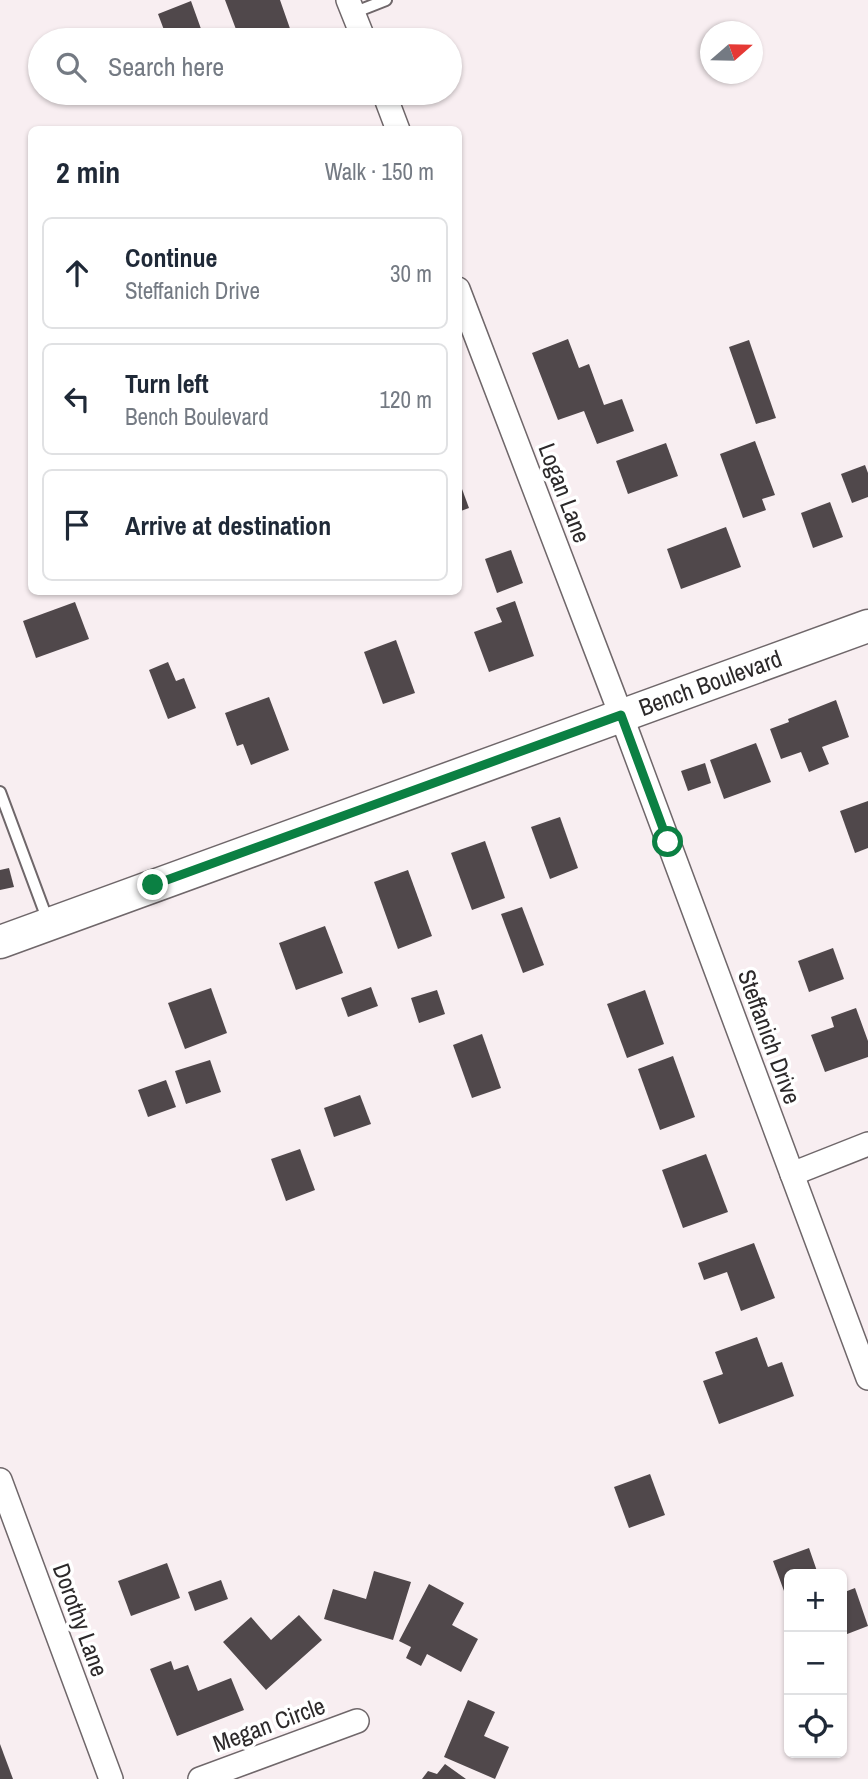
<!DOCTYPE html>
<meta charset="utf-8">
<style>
:root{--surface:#fff;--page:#f6f6f7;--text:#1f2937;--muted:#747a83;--line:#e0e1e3}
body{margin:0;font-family:"Archivo Narrow",sans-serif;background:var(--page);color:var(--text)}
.controls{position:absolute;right:21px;bottom:21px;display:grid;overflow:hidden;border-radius:10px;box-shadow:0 2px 5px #0004}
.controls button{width:63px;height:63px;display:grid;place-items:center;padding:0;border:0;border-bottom:2px solid var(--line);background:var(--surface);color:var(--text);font:35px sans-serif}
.compass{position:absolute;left:700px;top:21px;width:63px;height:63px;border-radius:50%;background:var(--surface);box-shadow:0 2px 5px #0004;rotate:70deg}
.stop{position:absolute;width:21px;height:21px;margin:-16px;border:5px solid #0b8043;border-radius:50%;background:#fff}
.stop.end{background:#0b8043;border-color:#fff;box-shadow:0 2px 7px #0008}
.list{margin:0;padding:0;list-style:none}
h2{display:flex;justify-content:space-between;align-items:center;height:91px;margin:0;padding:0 28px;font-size:30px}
h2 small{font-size:23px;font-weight:400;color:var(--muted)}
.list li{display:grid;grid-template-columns:46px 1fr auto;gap:21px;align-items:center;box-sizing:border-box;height:112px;margin:0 14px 14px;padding:0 14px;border:2px solid var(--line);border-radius:10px}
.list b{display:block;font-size:26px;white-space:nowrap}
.list p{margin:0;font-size:23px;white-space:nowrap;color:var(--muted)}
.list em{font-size:23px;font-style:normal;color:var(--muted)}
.icon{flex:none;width:38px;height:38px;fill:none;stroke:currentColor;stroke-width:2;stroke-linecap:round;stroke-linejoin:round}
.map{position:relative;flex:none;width:868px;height:1779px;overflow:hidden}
.search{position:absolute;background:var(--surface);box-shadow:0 2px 5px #0004;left:28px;top:28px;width:434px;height:77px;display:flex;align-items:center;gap:18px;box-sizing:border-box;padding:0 24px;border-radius:38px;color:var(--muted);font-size:26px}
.panel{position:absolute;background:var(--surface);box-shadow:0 2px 5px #0004;left:28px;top:126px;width:434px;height:469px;border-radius:10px}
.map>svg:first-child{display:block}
</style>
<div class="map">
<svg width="868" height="1779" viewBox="0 0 868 1779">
<rect width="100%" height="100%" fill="#f8eef1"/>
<g fill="#50484b">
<path d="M225,0H280L294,40H225L224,37L237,32Z"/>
<path d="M191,1L205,40H190L186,31L167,38L158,14Z"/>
<path d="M568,339L579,368L589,364L604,405L622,399L634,431L597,444L584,411L558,420L532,353Z"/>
<path d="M749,340L776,418L756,424L729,347Z"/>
<path d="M755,441L775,495L762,499L766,510L743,518L720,454Z"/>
<path d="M666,443L678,476L628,494L616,461Z"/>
<path d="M865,465L868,473V497L852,503L841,474Z"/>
<path d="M462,489L469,508L458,512V490Z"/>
<path d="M830,502L843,537L813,548L801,513Z"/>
<path d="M726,527L741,567L681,589L667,549Z"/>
<path d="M511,550L523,583L497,593L485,559Z"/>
<path d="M515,601L534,656L489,672L474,632L502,622L496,608Z"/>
<path d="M75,602L89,639L36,658L23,621Z"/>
<path d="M396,640L415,693L383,704L364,652Z"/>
<path d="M168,662L176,681L184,678L196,708L168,719L149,670Z"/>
<path d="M269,697L289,750L251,765L243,744L237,746L225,713Z"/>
<path d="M836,700L849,737L822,747L829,764L809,772L801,752L781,759L770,729L789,722L788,719Z"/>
<path d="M756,743L771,782L724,799L710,760Z"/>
<path d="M705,763L711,783L688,791L681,771Z"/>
<path d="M868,801V848L855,853L840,811Z"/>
<path d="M560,817L578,868L550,879L531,827Z"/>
<path d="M485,841L505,898L472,910L451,853Z"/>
<path d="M9,868L14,887L0,890V870Z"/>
<path d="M408,870L432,936L398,949L374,882Z"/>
<path d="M522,907L544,965L523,973L501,914Z"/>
<path d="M325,926L343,973L296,990L279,943Z"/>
<path d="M833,948L844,979L809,992L798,961Z"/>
<path d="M371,987L378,1006L348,1017L341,998Z"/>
<path d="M211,988L227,1033L185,1049L168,1003Z"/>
<path d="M437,990L445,1014L419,1023L411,998Z"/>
<path d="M645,990L664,1044L627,1058L607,1004Z"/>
<path d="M856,1008L868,1041V1057L825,1072L811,1035L834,1027L831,1017Z"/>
<path d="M482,1034L501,1088L472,1098L453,1045Z"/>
<path d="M673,1056L695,1117L660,1130L638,1069Z"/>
<path d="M210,1060L221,1092L186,1104L175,1071Z"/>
<path d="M166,1080L176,1107L148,1117L138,1090Z"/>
<path d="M360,1095L371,1124L334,1137L324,1108Z"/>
<path d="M300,1149L315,1190L286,1201L271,1159Z"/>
<path d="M706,1154L728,1212L683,1228L662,1170Z"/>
<path d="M754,1243L775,1298L741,1311L727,1272L704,1280L698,1263Z"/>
<path d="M757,1337L768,1367L782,1362L794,1396L719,1424L703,1381L723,1374L715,1352Z"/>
<path d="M650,1474L665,1515L629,1528L614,1487Z"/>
<path d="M809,1548L818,1574H789V1589L784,1591L773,1561Z"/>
<path d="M167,1563L180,1598L131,1616L118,1581Z"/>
<path d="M374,1571L411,1582L393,1640L324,1619L333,1589L366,1599Z"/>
<path d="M221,1580L228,1599L195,1611L188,1592Z"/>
<path d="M429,1584L464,1603L452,1625L478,1639L461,1672L427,1654L421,1666L406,1658L411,1647L399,1641Z"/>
<path d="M855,1588L868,1626L842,1636V1593Z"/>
<path d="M299,1615L322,1640L266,1690L223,1642L251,1617L271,1640Z"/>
<path d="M171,1661L174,1670L188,1665L198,1691L231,1678L244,1710L177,1736L150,1669Z"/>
<path d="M468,1700L495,1712L484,1736L509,1747L495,1779L444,1757Z"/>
<path d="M0,1744L13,1779H0Z"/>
<path d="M445,1764L466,1779H422L428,1771L437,1774Z"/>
</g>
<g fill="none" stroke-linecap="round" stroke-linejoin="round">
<defs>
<g id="service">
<path d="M353,13L386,0"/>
<path d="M0,792L48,921"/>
</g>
<g id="minor">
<path d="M348,0L364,40"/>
<path d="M384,93L398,130"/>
<path d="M458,289L621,715L868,1378"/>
<path d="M792,1174L868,1144"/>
<path d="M0,1480L111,1779"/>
<path d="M200,1779L357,1721"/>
</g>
<g id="secondary">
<path id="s1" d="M0,942L868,626"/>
</g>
</defs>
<use href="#service" stroke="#6f676a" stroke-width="14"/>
<use href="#minor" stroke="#6f676a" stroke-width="26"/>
<use href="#secondary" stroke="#6f676a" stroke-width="35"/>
<use href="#service" stroke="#fff" stroke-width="10"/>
<use href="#minor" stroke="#fff" stroke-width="23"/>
<use href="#secondary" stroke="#fff" stroke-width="32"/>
</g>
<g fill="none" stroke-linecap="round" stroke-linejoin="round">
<path stroke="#0b8043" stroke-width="9" d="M153,885L621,715L668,842"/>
</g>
<g text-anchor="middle" stroke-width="7" stroke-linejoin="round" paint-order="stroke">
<g font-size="24" fill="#2c292a" stroke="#fff">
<text transform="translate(564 493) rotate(69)" y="8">Logan Lane</text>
<text dy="8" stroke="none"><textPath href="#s1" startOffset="756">Bench Boulevard</textPath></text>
<text transform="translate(769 1037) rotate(70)" y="8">Steffanich Drive</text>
<text transform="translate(80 1620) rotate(70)" y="8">Dorothy Lane</text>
<text transform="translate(269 1725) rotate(-20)" y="8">Megan Circle</text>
</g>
</g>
</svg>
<div class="controls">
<button>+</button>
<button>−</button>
<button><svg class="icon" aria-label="locate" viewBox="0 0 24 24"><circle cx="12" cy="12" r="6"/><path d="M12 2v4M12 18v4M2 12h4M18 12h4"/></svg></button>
</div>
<svg class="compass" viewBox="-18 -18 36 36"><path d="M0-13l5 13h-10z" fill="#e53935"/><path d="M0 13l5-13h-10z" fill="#747a83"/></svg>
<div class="stop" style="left:668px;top:842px"></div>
<div class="stop end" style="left:153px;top:885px"></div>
<div class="search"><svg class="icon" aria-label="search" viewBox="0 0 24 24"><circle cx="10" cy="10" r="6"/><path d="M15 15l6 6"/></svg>Search here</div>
<section class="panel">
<h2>2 min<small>Walk · 150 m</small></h2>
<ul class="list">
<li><svg class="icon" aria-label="ahead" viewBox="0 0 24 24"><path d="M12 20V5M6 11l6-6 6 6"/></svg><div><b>Continue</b><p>Steffanich Drive</p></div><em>30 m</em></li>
<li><svg class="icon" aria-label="left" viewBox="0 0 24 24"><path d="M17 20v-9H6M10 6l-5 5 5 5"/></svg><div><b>Turn left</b><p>Bench Boulevard</p></div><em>120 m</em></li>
<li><svg class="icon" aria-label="arrive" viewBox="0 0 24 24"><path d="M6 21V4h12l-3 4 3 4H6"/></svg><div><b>Arrive at destination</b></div></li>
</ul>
</section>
</div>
